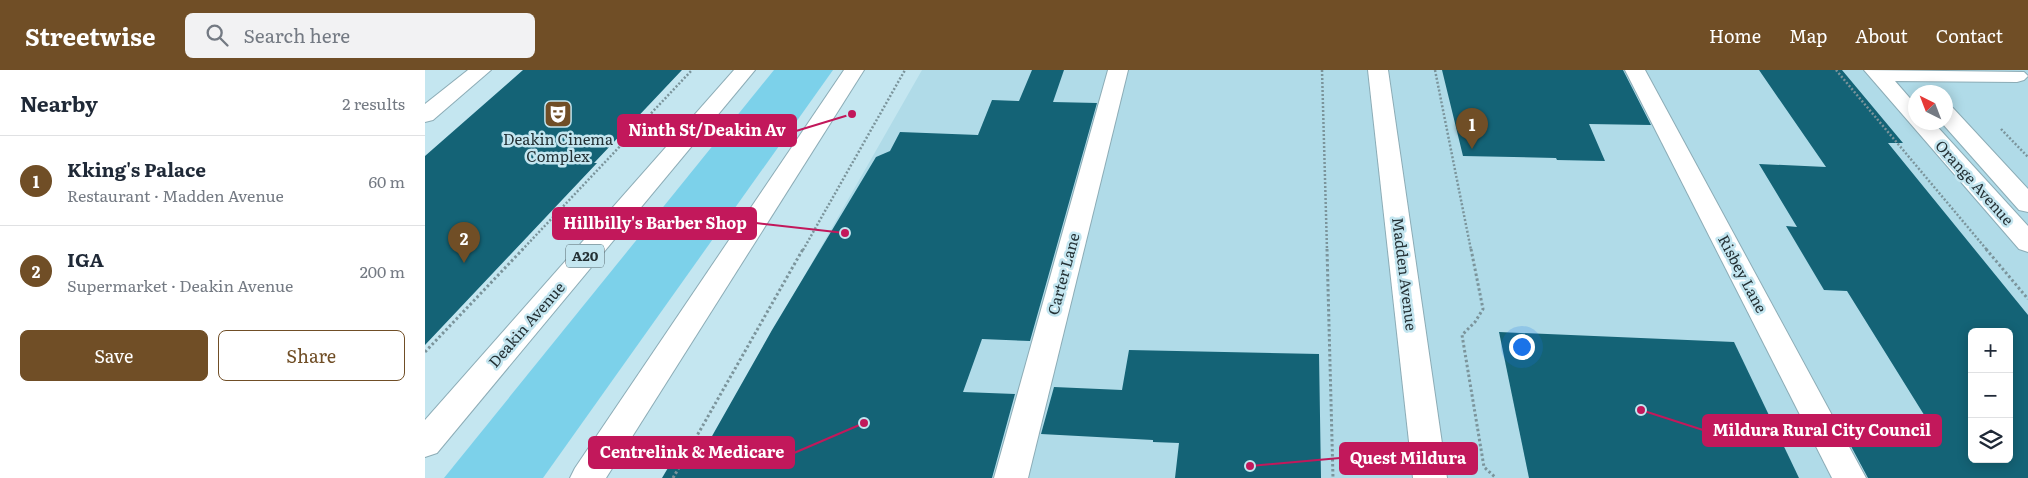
<!DOCTYPE html>
<meta charset="utf-8">
<style>
:root{--surface:#fff;--page:#f2f2f3;--text:#1f2937;--muted:#747a83;--line:#e0e1e3;--accent:#704e26}
body{margin:0;font-family:Literata,serif;background:var(--page);color:var(--text)}
.controls{position:absolute;right:15px;bottom:15px;display:grid;overflow:hidden;border-radius:8px;box-shadow:0 2px 12px #0003}
.controls button{width:45px;height:45px;display:grid;place-items:center;padding:0;border:0;border-bottom:1px solid var(--line);background:var(--surface);color:var(--text);font:25px sans-serif}
.compass{position:absolute;left:1483px;top:15px;width:45px;height:45px;border-radius:50%;background:var(--surface);box-shadow:0 2px 12px #0003;rotate:318deg}
.you{position:absolute;left:1096px;top:276px;width:18px;height:18px;margin:-12px;border:4px solid #fff;border-radius:50%;background:#1a73e8;box-shadow:0 0 0 8px #1a73e833}
.badge{display:grid;place-items:center;width:32px;height:32px;border-radius:50%;background:var(--accent);color:#fff;font-size:16px;font-weight:700}
.pin{position:absolute;translate:-50% -41px;filter:drop-shadow(0 1px 2px #0008)}
.pin::after{content:'';position:absolute;top:26px;width:18px;height:15px;background:inherit;clip-path:polygon(0 0,100% 0,50% 100%)}
.list{margin:0;padding:0;list-style:none}
h2{display:flex;justify-content:space-between;align-items:center;height:65px;margin:0;padding:0 20px;font-size:21px}
h2 small{font-size:16px;font-weight:400;color:var(--muted)}
.list li{display:grid;grid-template-columns:32px 1fr auto;gap:15px;align-items:center;box-sizing:border-box;height:90px;padding:0 20px;border-top:1px solid var(--line)}
.list b{display:block;font-size:19px;white-space:nowrap}
.list p{margin:0;font-size:16px;white-space:nowrap;color:var(--muted)}
.list em{font-size:16px;font-style:normal;color:var(--muted)}
.actions{display:flex;gap:10px;padding:15px 20px}
.actions a{flex:1;padding:11px 0;border:1px solid var(--accent);border-radius:8px;text-align:center;font-size:18px;color:var(--accent)}
.actions .main{background:var(--accent);color:#fff}
.icon{flex:none;width:28px;height:28px;fill:none;stroke:currentColor;stroke-width:2;stroke-linecap:round;stroke-linejoin:round}
.map{position:relative;flex:none;width:1603px;height:408px;overflow:hidden}
header{display:flex;align-items:center;gap:30px;box-sizing:border-box;height:70px;padding:0 25px;background:var(--accent);color:#fff}
header strong{font-size:24px}
nav{display:flex;gap:28px;margin-inline-start:auto;font-size:18px}
.search{width:350px;height:45px;background:var(--page);display:flex;align-items:center;gap:12px;box-sizing:border-box;padding:0 18px;border-radius:8px;color:var(--muted);font-size:19px}
main{display:flex}
aside{flex:1;background:var(--surface)}
.map>svg:first-child{display:block}
</style>
<header>
<strong>Streetwise</strong>
<div class="search"><svg class="icon" aria-label="search" viewBox="0 0 24 24"><circle cx="10" cy="10" r="6"/><path d="M15 15l6 6"/></svg>Search here</div>
<nav><a>Home</a><a>Map</a><a>About</a><a>Contact</a></nav>
</header>
<main>
<aside>
<h2>Nearby<small>2 results</small></h2>
<ul class="list">
<li><span class="badge">1</span><div><b>Kking's Palace</b><p>Restaurant · Madden Avenue</p></div><em>60 m</em></li>
<li><span class="badge">2</span><div><b>IGA</b><p>Supermarket · Deakin Avenue</p></div><em>200 m</em></li>
</ul>
<div class="actions"><a class="main">Save</a><a>Share</a></div>
</aside>
<div class="map">
<svg width="1603" height="408" viewBox="0 0 1603 408">
<rect width="100%" height="100%" fill="#c4e6f0"/>
<path fill="#b0dbe8" fill-rule="evenodd" d="M497,0H1603V408H264ZM1490,22H1520V52H1490ZM1547,262H1584V389H1547Z"/>
<path fill="#7cd1ea" d="M349,0H408L118,408H19Z"/>
<g fill="#146376" fill-rule="evenodd">
<path d="M98,0H257L169,93H172L0,275V86Z"/>
<path d="M607,0H639L628,32L672,33L605,271L557,269L538,322L590,324L567,408H237L253,381L278,382L347,260L451,87L465,81L475,62L553,65L567,30L594,31Z"/>
<path d="M1017,0H1198L1226,55L1164,54L1180,91L1132,90L1131,88L1038,86Z"/>
<path d="M1334,0H1417L1478,73H1463L1603,245V408H1443L1413,352L1506,356L1422,221L1399,220L1361,156L1372,157L1334,94L1401,97ZM1547,262H1584V389H1547Z"/>
<path d="M1074,262L1309,272L1374,408H1104Z"/>
<path d="M704,280L894,284L896,408H750L754,373L728,372V370L616,364L629,317L697,320Z"/>
</g>
<g fill="none" stroke-linecap="round" stroke-linejoin="round">
<defs>
<g id="minor">
<path d="M43,0H66L8,50L0,52V34Z"/>
<path d="M683,0H703L603,408H569Z"/>
<path d="M943,0H963L1022,408H988Z"/>
<path d="M1200,0H1220L1441,408H1407Z"/>
<path d="M1439,0L1599,2L1603,6L1599,10L1592,12L1470,11L1490,34V52H1508L1603,156V182L1594,179Z"/>
<path d="M1520,36L1528,38L1603,119V142L1594,140L1516,52H1520Z"/>
</g>
<g id="highway">
<path d="M309,0H330L12,383L0,387V350Z"/>
<path d="M419,0H439L181,408H145L150,398Z"/>
</g>
</defs>
<use href="#minor" stroke="#8cacb6" stroke-width="2"/>
<use href="#highway" stroke="#8cacb6" stroke-width="2"/>
<g stroke="#7b949b" stroke-width="2.5" stroke-dasharray="2 2" stroke-linecap="butt">
<path d="M897,0L902,180"/>
<path d="M1010,0L1046,180"/>
<path d="M1411,0L1562,180"/>
<path d="M1576,59L1603,87"/>
<path d="M97,180L267,0"/>
<path d="M378,180L480,0"/>
</g>
<g stroke="#7b949b" stroke-width="3" stroke-dasharray="2.5 2.5" stroke-linecap="butt">
<path d="M902,179L908,408"/>
<path d="M1046,179L1058,239L1050,252L1037,265L1059,397L1071,408"/>
<path d="M1561,179L1603,229"/>
<path d="M0,282L98,179"/>
<path d="M248,408L378,179"/>
</g>
<use href="#minor" fill="#fff" fill-rule="evenodd"/>
<use href="#highway" fill="#fff" fill-rule="evenodd"/>
</g>
<defs>
<symbol id="theatre-square" viewBox="-11 -11 22 22"><rect x="-9" y="-9" width="18" height="18" rx="4" fill="#704e26" stroke="#c4e6f0"/><path d="M-5-5.5Q0-4 5-5.5V0Q5 5 0 6Q-5 5-5 0ZM-3.3-2.5H-1v1.5H-3.3ZM1-2.5H3.3v1.5H1ZM-2.8 1Q0 5.5 2.8 1Z" fill="#fff"/></symbol>
</defs>
<g fill-rule="evenodd">
<use href="#theatre-square" x="117" y="28" width="32" height="32"/>
</g>
<g text-anchor="middle" stroke-width="5" stroke-linejoin="round" paint-order="stroke">
<rect fill="#c4e6f0" stroke="#54676d" stroke-width="1" x="141" y="174.5" width="38" height="23" rx="4"/>
<g font-size="14" font-weight="bold" fill="#243135">
<text x="160" y="191">A20</text>
</g>
<g font-size="15" fill="#243135" stroke="#c4e6f0">
<text x="133" y="75">Deakin Cinema<tspan x="133" dy="17">Complex</tspan></text>
</g>
<g font-size="15" fill="#243135" stroke="#c4e6f0">
<text transform="translate(1549 113) rotate(48)" y="5">Orange Avenue</text>
<text transform="translate(639 204) rotate(-75)" y="5">Carter Lane</text>
<text transform="translate(979 204) rotate(83)" y="5">Madden Avenue</text>
<text transform="translate(1317 204) rotate(62)" y="5">Risbey Lane</text>
<text transform="translate(102 255) rotate(-49)" y="5">Deakin Avenue</text>
</g>
</g>
<path fill="none" stroke="#c2185b" stroke-width="2" d="M427 44L371 61M420 163L331 153M1216 340L1278 360M439 353L369 383M825 396L915 388"/>
<g fill="#c2185b" stroke="#c4e6f0" stroke-width="2">
<circle cx="427" cy="44" r="5"/>
<circle cx="420" cy="163" r="5"/>
<circle cx="1216" cy="340" r="5"/>
<circle cx="439" cy="353" r="5"/>
<circle cx="825" cy="396" r="5"/>
</g>
<g fill="#c2185b" stroke="#c2185b" stroke-width="2">
<rect x="193" y="45" width="178" height="31" rx="5"/>
<rect x="128" y="138" width="203" height="31" rx="5"/>
<rect x="1278" y="345" width="238" height="31" rx="5"/>
<rect x="164" y="367" width="205" height="31" rx="5"/>
<rect x="915" y="373" width="137" height="31" rx="5"/>
</g>
<g font-size="16" text-anchor="middle" font-weight="bold" fill="#fff">
<text x="282" y="66">Ninth St/Deakin Av</text>
<text x="230" y="159">Hillbilly's Barber Shop</text>
<text x="1397" y="366">Mildura Rural City Council</text>
<text x="267" y="388">Centrelink &amp; Medicare</text>
<text x="983" y="394">Quest Mildura</text>
</g>
</svg>
<div class="controls">
<button>+</button>
<button>−</button>
<button><svg class="icon" aria-label="layers" viewBox="0 0 24 24"><path d="M12 4l9 5-9 5-9-5zM3 14l9 5 9-5"/></svg></button>
</div>
<svg class="compass" viewBox="-18 -18 36 36"><path d="M0-13l5 13h-10z" fill="#e53935"/><path d="M0 13l5-13h-10z" fill="#747a83"/></svg>
<div class="you"></div>
<div class="pin badge" style="left:1047px;top:79px">1</div>
<div class="pin badge" style="left:39px;top:193px">2</div>
</div>
</main>
